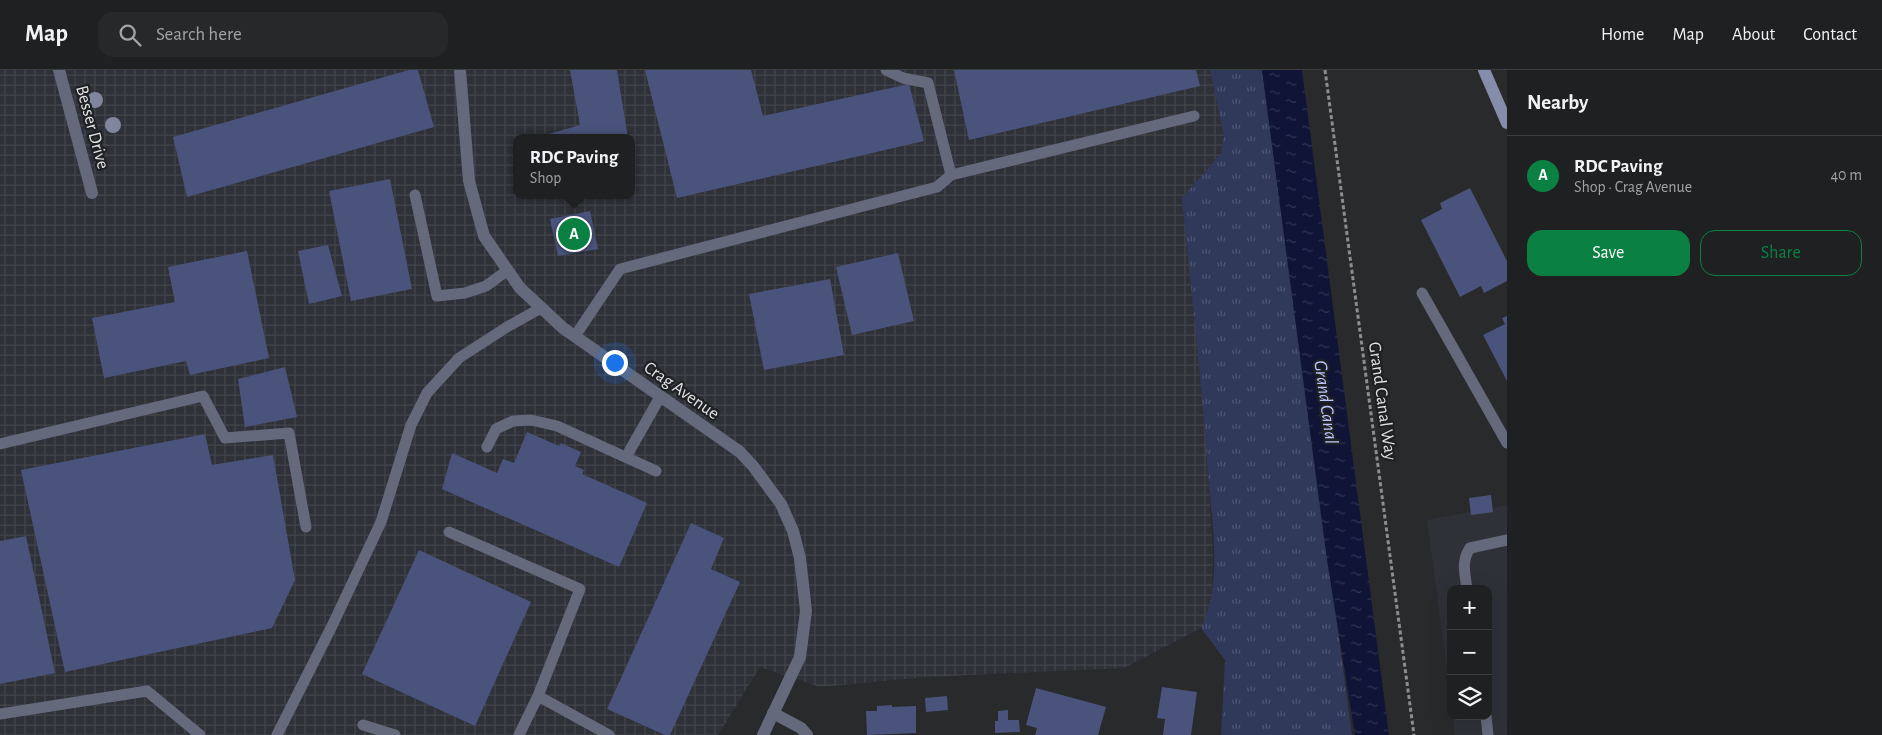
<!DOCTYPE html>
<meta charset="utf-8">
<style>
:root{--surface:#1f2021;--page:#27282a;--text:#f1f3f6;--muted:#a1a3a5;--line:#3c3e3f;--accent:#0b8043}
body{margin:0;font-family:"Alegreya Sans",sans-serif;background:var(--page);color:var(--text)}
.controls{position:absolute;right:15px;bottom:15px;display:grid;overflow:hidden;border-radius:10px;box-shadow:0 5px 20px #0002}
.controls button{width:45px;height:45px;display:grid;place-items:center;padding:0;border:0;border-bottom:1px solid var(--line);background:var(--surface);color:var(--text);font:25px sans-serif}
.you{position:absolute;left:614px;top:292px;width:18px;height:18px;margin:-12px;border:4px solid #fff;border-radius:50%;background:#1a73e8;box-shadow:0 0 0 8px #1a73e833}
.badge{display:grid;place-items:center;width:32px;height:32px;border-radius:50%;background:var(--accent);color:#fff;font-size:16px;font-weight:700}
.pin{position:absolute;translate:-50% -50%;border:2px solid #fff;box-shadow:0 1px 5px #0006}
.popup{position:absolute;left:513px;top:64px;width:122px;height:65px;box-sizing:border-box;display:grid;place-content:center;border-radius:10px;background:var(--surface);filter:drop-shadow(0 1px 4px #0005);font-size:16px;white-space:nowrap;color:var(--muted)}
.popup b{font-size:19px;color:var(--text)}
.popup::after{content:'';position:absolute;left:50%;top:100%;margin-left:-10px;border:10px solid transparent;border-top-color:var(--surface)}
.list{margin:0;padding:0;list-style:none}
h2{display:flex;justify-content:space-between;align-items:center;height:65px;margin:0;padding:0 20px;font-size:21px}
h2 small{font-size:16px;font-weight:400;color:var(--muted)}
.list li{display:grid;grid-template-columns:32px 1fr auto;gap:15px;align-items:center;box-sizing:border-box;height:80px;padding:0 20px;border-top:1px solid var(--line)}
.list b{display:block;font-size:19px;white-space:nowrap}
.list p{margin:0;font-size:16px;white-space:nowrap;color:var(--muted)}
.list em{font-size:16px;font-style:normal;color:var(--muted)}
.actions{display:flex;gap:10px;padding:15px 20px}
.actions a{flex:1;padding:11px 0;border:1px solid var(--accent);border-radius:15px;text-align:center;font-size:18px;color:var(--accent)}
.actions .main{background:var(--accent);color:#fff}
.icon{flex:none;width:28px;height:28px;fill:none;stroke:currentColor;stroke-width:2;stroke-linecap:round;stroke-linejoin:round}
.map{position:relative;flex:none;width:1507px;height:665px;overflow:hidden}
header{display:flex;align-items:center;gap:30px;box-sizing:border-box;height:70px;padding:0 25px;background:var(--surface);border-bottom:1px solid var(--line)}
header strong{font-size:24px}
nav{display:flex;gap:28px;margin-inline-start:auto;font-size:18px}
.search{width:350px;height:45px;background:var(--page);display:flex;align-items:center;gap:12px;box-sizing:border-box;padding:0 18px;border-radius:15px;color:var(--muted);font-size:19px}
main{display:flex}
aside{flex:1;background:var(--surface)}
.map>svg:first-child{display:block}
</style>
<header>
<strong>Map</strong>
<div class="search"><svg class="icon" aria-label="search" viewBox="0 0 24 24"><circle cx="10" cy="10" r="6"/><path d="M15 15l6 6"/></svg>Search here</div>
<nav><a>Home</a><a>Map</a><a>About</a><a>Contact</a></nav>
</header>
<main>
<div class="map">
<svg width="1507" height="665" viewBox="0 0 1507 665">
<defs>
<pattern id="industrial-grid" width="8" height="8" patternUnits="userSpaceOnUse" patternTransform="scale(1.25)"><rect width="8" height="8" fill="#2f3139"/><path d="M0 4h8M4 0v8" fill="none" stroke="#43454c"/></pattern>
<pattern id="grass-tufts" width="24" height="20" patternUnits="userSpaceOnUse" patternTransform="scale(1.25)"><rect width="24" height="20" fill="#31395b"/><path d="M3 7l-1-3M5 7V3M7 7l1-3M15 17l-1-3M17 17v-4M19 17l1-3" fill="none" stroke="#4f5572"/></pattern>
<pattern id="water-ripples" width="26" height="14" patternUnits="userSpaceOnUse" patternTransform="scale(1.25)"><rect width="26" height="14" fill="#101436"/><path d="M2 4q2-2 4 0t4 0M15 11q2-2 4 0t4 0" fill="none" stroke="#323653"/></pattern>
</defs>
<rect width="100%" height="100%" fill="#292a2c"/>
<path fill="#2f3139" d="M1507,435V665H1455L1453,646H1488V519H1451V630L1427,450Z"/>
<path fill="url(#industrial-grid)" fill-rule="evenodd" d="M0,0H1210L1224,66L1221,83L1182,128L1204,335L1213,484L1212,521L1207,545L1201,558L1124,598L927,607L820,617L760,597L718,665H0ZM516,68H632V125H516Z"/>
<path fill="url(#grass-tufts)" d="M1210,0H1262L1352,665H1221L1225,590L1201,558C1223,512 1212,454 1208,405C1202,312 1191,220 1182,128L1221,83L1224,66Z"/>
<path fill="url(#water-ripples)" d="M1262,0H1302L1389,665H1355L1327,490Z"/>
<g fill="#4a537b">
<path d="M409,0H418L434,57L187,127L173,67Z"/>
<path d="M570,0H617L628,68H535L580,55Z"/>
<path d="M645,0H751L763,46L909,14L924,71L677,128Z"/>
<path d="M954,0H1196L1200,16L969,70Z"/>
<path d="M390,109L412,219L351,231L329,121Z"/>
<path d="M1470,118L1507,191V211L1484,223L1481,216L1460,227L1421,150L1442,139L1440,133Z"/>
<path d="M590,141L598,179L558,186L550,149Z"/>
<path d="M328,175L342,226L309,234L298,181Z"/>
<path d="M247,181L269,288L190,305L186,291L104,308L92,248L175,232L168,197Z"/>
<path d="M898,183L914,251L852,265L836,197Z"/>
<path d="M830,209L844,285L764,300L749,224Z"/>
<path d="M1507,246V311L1483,265L1505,254L1502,248Z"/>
<path d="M285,297L297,347L245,357L238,309Z"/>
<path d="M527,362L559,376L561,373L581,382L575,396L584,400L582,404L647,433L619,497L442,419L452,383L497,403L503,389L514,393Z"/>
<path d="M205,364L212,395L273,385L295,510L272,558L65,602L21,400Z"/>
<path d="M1491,425L1493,442L1471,445L1469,428Z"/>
<path d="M691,453L724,468L711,499L740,512L670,665H665L607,639Z"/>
<path d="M26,466L55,603L0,614V471Z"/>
<path d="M419,480L531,532L475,656L362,604Z"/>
<path d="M1162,617L1197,622L1191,665H1163L1165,649L1157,648Z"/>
<path d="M1036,618L1106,637L1098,665H1035L1037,658L1026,655Z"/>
<path d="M947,626L948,640L926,642L925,628Z"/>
<path d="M892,635V637L916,636V663L867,665L866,641H877V636Z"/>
<path d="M1008,640V650H1019L1020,662L995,663V651H998V641Z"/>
</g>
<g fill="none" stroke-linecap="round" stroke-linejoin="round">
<path stroke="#8c8d8f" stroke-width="3" stroke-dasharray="4 2.5" stroke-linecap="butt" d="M1325,0L1414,665"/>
<g stroke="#64697c" stroke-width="11">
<path d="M886,0L903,8L928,13L951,105"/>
<path d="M415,125L437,226L465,223L486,216L508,200"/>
<path d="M1422,223L1507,373"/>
<path d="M575,266L620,199L937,117L951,105L1194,46"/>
<path d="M0,374L203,326L225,368L289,363L306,457"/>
<path d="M487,377L496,359L513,351L531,350L557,356L656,401"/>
<path d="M626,387L660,327"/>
<path d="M449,462L580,519L538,626"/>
<path d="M1467,519C1465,504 1461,491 1470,478L1507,470"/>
<path d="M0,644L147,621L200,665"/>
<path d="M1486,646L1488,665"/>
<path d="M363,655L395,665"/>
<path d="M277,665L332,556L381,452L411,355L427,323L459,288L507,257L541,238"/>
<path d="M519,665L538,626L609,665"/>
</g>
<g stroke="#64697c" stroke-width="12">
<path d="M59,0L92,123"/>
<path d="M460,0L469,111L484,166L520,218L563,258L740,382L753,396L781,434L793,461L800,488L806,541L800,587L763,665"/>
<path d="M773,643L801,658L807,665"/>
</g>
<path stroke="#858dab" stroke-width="12" d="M1484,0L1507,53"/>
</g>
<g fill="#80869d">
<circle cx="95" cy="30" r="8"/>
<circle cx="113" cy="55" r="8"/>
</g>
<g text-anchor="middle" stroke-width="4.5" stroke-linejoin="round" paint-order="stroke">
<g font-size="18" fill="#e1e2e3" stroke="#1f2023">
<text transform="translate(93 57) rotate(75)" y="6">Besser Drive</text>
<text transform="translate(682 320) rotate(35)" y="6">Crag Avenue</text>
<text transform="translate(1383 331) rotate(82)" y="6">Grand Canal Way</text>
</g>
<g font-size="19" font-style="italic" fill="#bac8fe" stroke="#1f2023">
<text transform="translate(1327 332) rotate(82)" y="7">Grand Canal</text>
</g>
</g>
</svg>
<div class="controls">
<button>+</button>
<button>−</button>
<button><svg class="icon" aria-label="layers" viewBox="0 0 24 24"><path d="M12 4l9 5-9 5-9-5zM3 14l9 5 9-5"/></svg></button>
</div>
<div class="you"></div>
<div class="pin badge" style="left:574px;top:164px">A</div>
<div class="popup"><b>RDC Paving</b>Shop</div>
</div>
<aside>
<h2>Nearby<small></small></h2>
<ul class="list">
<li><span class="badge">A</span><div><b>RDC Paving</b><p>Shop · Crag Avenue</p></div><em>40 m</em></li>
</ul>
<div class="actions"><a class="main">Save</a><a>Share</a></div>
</aside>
</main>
